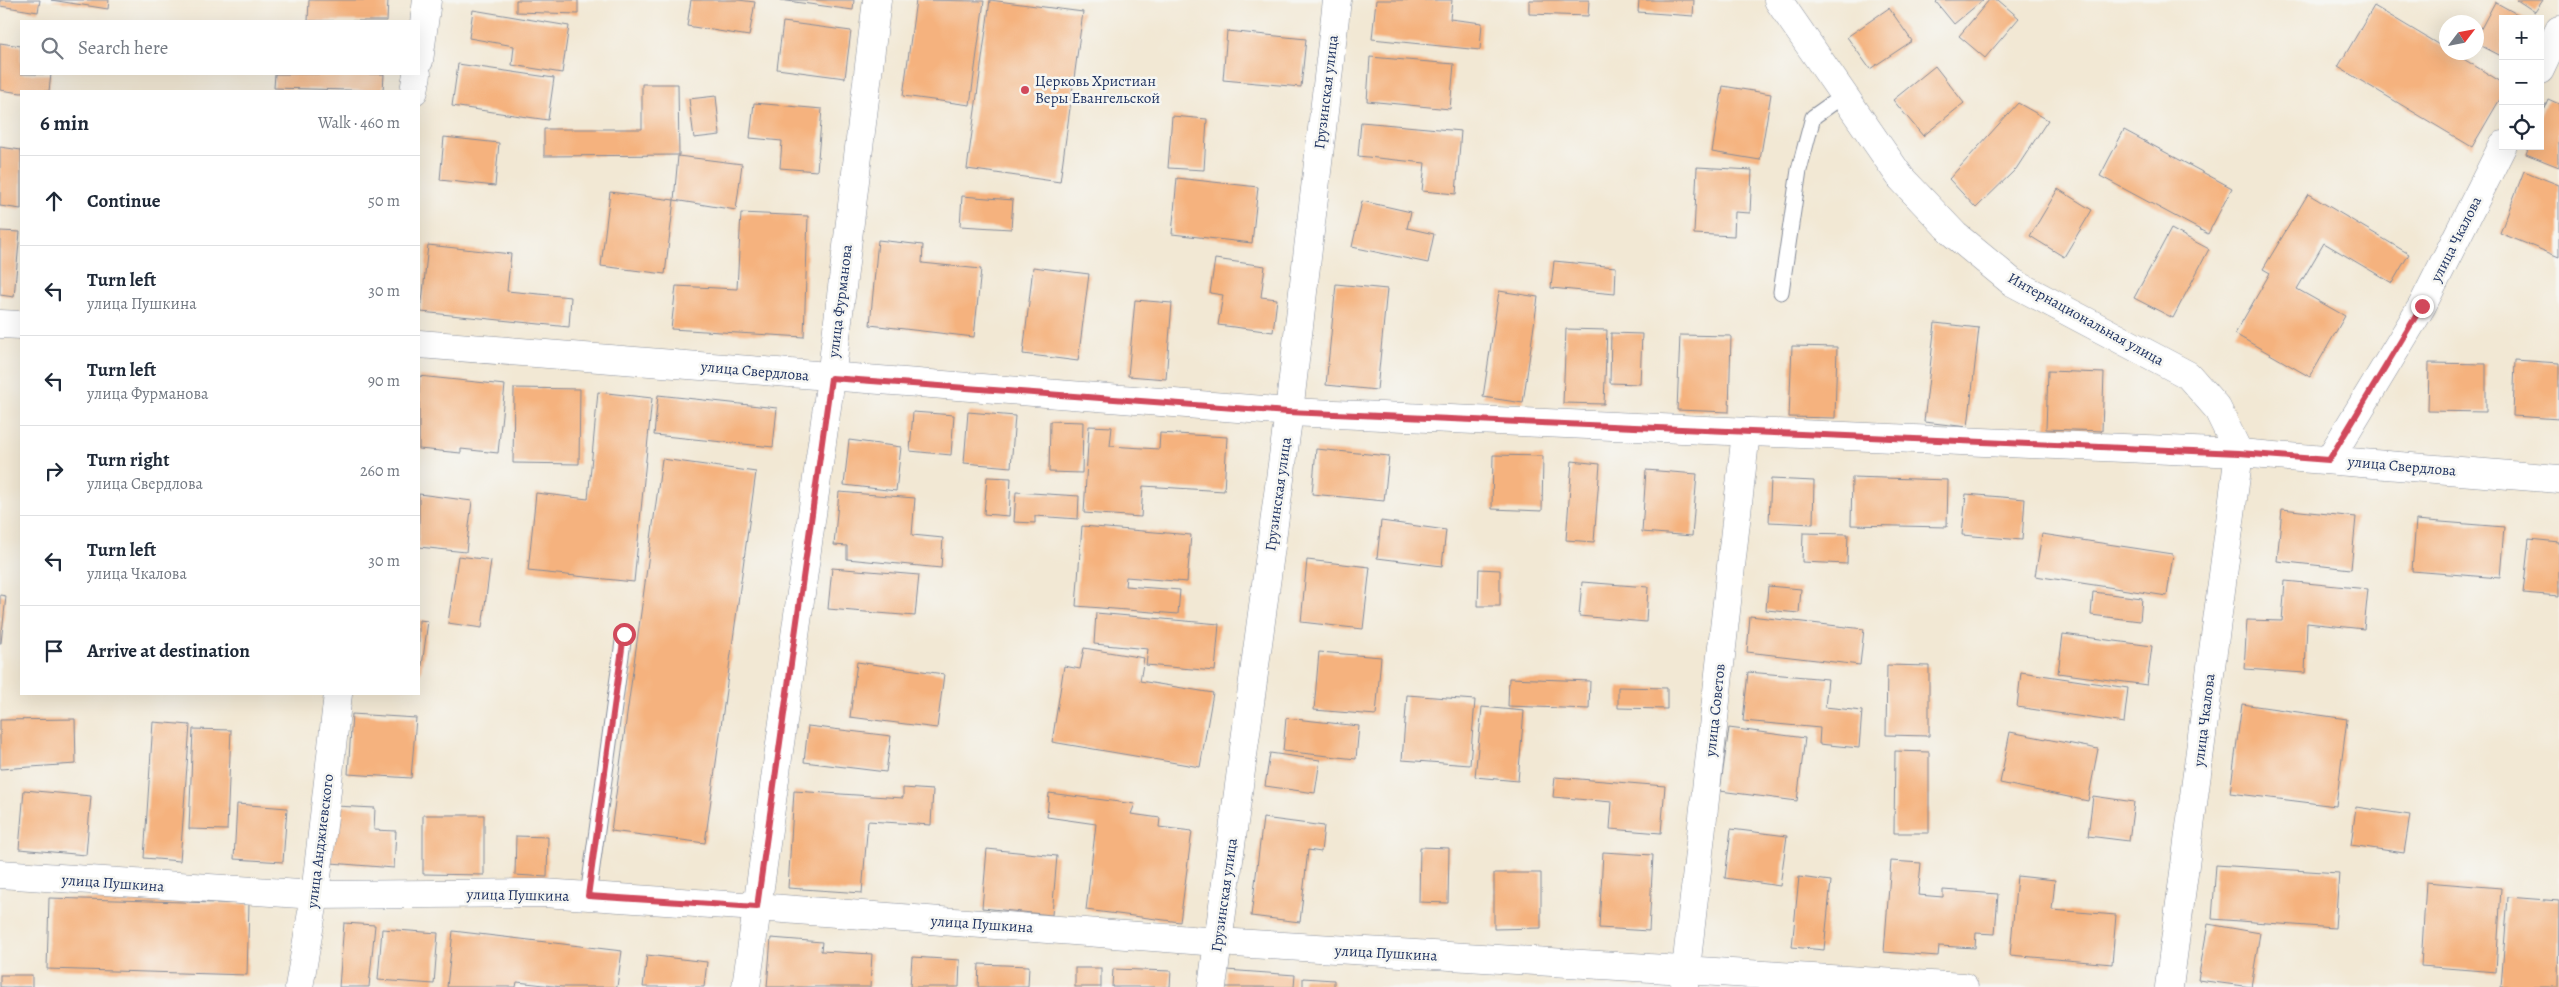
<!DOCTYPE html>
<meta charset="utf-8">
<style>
:root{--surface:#fff;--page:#f6f6f7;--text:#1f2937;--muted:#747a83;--line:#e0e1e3}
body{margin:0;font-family:Alegreya,serif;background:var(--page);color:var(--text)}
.controls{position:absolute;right:15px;top:15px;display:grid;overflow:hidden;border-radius:0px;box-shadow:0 5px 20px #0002}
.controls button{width:45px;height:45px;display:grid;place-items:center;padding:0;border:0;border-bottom:1px solid var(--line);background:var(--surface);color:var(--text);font:25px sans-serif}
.compass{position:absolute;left:2439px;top:15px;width:45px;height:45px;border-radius:50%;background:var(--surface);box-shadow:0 5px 20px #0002;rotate:58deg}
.stop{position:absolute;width:15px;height:15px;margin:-11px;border:4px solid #d1495b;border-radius:50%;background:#fff}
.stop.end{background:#d1495b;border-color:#fff;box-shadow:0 1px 5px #0008}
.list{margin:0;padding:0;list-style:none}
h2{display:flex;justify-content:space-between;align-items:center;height:65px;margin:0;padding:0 20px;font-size:21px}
h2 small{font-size:16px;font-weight:400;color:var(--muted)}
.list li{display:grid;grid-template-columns:32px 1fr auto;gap:15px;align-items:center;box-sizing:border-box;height:90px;padding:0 20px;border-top:1px solid var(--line)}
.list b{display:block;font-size:19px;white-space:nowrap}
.list p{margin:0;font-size:16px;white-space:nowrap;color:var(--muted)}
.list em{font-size:16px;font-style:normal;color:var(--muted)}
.icon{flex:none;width:28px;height:28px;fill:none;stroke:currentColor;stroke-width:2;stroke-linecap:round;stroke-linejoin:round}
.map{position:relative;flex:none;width:2559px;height:987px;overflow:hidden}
.search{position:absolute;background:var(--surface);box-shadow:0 5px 20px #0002;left:20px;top:20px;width:400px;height:55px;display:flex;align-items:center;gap:12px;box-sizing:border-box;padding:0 18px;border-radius:0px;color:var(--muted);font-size:19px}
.panel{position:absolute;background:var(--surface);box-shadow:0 5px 20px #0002;left:20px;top:90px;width:400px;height:605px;border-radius:0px}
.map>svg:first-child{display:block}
</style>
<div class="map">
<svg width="2559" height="987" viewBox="0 0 2559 987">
<rect width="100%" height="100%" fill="#f6f6f2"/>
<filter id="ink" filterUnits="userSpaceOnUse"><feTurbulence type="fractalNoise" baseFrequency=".02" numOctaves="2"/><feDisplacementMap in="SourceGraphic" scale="10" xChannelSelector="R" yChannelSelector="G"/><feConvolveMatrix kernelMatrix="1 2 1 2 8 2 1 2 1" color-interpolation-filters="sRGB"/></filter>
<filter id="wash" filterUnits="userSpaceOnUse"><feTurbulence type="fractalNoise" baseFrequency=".0096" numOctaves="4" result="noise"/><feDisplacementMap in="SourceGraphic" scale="20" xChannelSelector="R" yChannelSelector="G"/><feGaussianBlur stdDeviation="1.12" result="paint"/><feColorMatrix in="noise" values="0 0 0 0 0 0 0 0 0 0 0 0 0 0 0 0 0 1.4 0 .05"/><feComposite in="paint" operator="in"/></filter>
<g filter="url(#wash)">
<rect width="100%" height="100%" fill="#f2e8d4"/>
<g id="blocks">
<g fill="#f5b27e">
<path d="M0,0H40L38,12L0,6Z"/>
<path d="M51,0H109L108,9Z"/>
<path d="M309,0H388L387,21H308Z"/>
<path d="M516,0H578V14L516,12Z"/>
<path d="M691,0H738L755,2L749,36L687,26Z"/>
<path d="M780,0H854L853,10Z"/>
<path d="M916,0L984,1L970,105L903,96Z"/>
<path d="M990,0L1083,12L1060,182L967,169Z"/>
<path d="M1376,0H1452L1450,19L1482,23L1480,50L1372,39Z"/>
<path d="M1529,0H1589L1588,16L1529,14Z"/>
<path d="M1639,0H1694L1693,16L1638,12Z"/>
<path d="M1938,0H1983L1954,24L1936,2Z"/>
<path d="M1989,0H1998L2019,18L1985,58L1959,36Z"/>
<path d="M2517,0H2543L2535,12Z"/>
<path d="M2495,2L2526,19H2503V57L2476,43V38Z"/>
<path d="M2374,6L2446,49V52H2452L2503,83V94L2472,147L2338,67Z"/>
<path d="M1889,8L1912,41L1870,69L1847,37Z"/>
<path d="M473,10L569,26L562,73L512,65L514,46L469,38Z"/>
<path d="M783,22L851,31L845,78L777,69Z"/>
<path d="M1227,31L1306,39L1301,87L1223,80Z"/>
<path d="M0,43L21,46V74H51L49,91L21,93L0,90Z"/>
<path d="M1370,57L1454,64L1450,109L1367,101Z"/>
<path d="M458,64L554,78L548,120L452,106Z"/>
<path d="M1935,66L1964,103L1923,136L1893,100Z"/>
<path d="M275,74H384L383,91L274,88Z"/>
<path d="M642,84H678L679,155L544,156V129H642Z"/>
<path d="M1723,86L1771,94L1760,160L1712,152Z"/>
<path d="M716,96L720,135L694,138L689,99Z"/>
<path d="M2548,99L2559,104V167L2526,154L2529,146H2540V118Z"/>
<path d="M754,103L822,109L817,171L780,168L782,141L750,138Z"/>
<path d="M2018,103L2048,120L2016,169L1976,208L1949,179Z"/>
<path d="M1172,116L1207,119L1204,170L1168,168Z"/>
<path d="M1361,122L1461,131L1456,194L1422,191L1425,163L1358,156Z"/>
<path d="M2124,130L2232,188L2208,234L2100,176Z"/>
<path d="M444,137L499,143L495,186L440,180Z"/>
<path d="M0,147L21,150V209L0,206Z"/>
<path d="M678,156L742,164L736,210L674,200Z"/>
<path d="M1697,167L1752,170L1750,213L1735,212L1734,236L1694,234Z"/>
<path d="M2524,171L2559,185V257L2500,233Z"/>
<path d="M1177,178L1258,187L1252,243L1172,234Z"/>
<path d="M2058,189L2092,210L2064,257L2030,236Z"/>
<path d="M610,192L674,200L665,274L601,266Z"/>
<path d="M2308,194L2409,254L2392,283L2324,243L2297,289L2345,316L2310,377L2235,334L2270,273L2263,269Z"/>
<path d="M962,196L1013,200L1011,229L960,226Z"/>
<path d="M1362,201L1411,212L1407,228L1434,234L1428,263L1352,247Z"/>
<path d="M741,213L808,216L804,337L671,329L676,286L737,289Z"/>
<path d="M2171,229L2209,249L2173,318L2134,298Z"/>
<path d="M0,231L20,232L14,297L0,295Z"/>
<path d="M878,240L923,245L922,263L981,269L974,337L870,325Z"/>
<path d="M428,245L511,254L507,291L571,297L569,327L421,312Z"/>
<path d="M1215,259L1265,266L1261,297L1277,299L1273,332L1218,325L1223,295L1210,293Z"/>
<path d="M1554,261L1616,267L1615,294L1551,288Z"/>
<path d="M1033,267L1089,274L1078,361L1023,354Z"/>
<path d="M1336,284L1387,289L1377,390L1326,385Z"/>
<path d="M1499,291L1538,297L1523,403L1483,397Z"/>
<path d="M1135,300L1172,303L1166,379L1128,376Z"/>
<path d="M1935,323L1979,328L1968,427L1924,422Z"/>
<path d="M1566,329L1607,330L1604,404L1563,403Z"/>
<path d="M1611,333L1642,334L1640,384L1610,383Z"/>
<path d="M1680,335L1731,336L1729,412L1677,410Z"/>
<path d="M1792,346L1837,347L1835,418L1789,417Z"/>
<path d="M2515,360L2559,363V419L2513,416Z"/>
<path d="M2429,363L2486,364V412L2428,411Z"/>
<path d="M2048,371L2104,373L2102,431L2046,429Z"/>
<path d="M419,376L505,385L498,453L461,449V453L419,449Z"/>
<path d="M514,388L580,389L579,464L513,463Z"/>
<path d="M598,392L652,398L634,582L528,571L536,493L588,499Z"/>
<path d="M658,395L777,408L773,447L654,435Z"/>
<path d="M913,412L954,415L951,455L910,451Z"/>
<path d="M968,412L1015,416L1011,467L964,463Z"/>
<path d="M1050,421L1083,422L1082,473L1049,472Z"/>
<path d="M1089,426L1112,427L1110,446L1159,449L1160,433L1227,437L1224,491L1143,486L1141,517L1084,513Z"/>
<path d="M849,440L901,447L896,491L844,485Z"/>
<path d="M1316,449L1389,456L1384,501L1312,494Z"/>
<path d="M1493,455L1543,456L1542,511L1492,509Z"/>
<path d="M662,459L756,472L705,843L611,831Z"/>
<path d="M1572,461L1600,464L1594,542L1566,540Z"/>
<path d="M1646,470L1697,474L1692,536L1642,532Z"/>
<path d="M987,477L1011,478L1009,516L984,514Z"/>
<path d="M1852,477L1948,480L1947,527L1851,525Z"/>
<path d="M1771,479L1814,481L1813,524L1769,522Z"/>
<path d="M839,492L915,498L912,535L943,538L941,568L847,559V546L834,545Z"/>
<path d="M1016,492L1079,496L1078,519L1035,516V523L1014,522Z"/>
<path d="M419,494L472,501L466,552L419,547Z"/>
<path d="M1966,494L2025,499L2022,540L1962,535Z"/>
<path d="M2282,509L2356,517L2351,569L2277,561Z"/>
<path d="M2416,520L2504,527L2500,578L2412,571Z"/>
<path d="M1381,521L1446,530L1442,566L1377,558Z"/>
<path d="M1082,526L1191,535L1187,582L1126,577L1125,586L1180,590L1178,614L1076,606Z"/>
<path d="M1803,533L1848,534L1847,564L1802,562Z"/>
<path d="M2042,534L2173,554L2167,596L2035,576Z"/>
<path d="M2529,539L2559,542V596L2523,593Z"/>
<path d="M458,556L491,560L482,628L448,623Z"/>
<path d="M1307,560L1370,567L1363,629L1301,622Z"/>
<path d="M832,568L919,575L915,616L828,609Z"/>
<path d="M1479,569L1500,570V606H1478Z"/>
<path d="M2285,581L2368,589L2364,629L2307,623L2305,673L2244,669L2247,620L2282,621Z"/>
<path d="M1582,582L1648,587L1646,622L1579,616Z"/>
<path d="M1768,586L1801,589L1799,613L1766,610Z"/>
<path d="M2093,592L2142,598L2140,621L2091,615Z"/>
<path d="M0,595L6,596L1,643H0Z"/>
<path d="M1096,613L1219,624L1215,671L1146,665L1148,649L1094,644Z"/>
<path d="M1750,616L1864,629L1860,665L1747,652Z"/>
<path d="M419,620L428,621L421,673H419Z"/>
<path d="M2063,634L2152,646L2147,685L2058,673Z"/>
<path d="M1084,648L1144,658L1140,681L1213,693L1200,767L1052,742L1064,666L1080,669Z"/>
<path d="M1319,652L1381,657L1376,715L1314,710Z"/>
<path d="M857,662L944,674L937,728L850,717Z"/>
<path d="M1887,665L1929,666V736L1886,735Z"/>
<path d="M1748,672L1828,679L1825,707L1862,711L1859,748L1819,744L1820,728L1743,721Z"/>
<path d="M2021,672L2128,688L2124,723L2017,707Z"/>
<path d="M1509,678L1590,681L1589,709L1508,706Z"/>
<path d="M1618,687L1667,688V709L1618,708Z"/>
<path d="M1407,695L1475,700L1470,765L1402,760Z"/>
<path d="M2242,704L2347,719L2336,806L2230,793Z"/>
<path d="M1482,707L1524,711L1518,781L1475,777Z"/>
<path d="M352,714L416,718L411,778L348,774Z"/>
<path d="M1286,718L1359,726L1356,759L1283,751Z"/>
<path d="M75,719L76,764L0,769V720Z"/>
<path d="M153,722L190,725L180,861L144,858Z"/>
<path d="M808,726L891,736L886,772L804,762Z"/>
<path d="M1729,728L1805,738L1797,801L1720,791Z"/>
<path d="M193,729L231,730L227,830L189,829Z"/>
<path d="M2010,732L2098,749L2088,801L2000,783Z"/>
<path d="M1895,751L1929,752V833H1894Z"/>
<path d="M1270,753L1320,760L1315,793L1265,786Z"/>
<path d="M1555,777L1665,786L1661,833L1610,829L1612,802L1553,797Z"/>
<path d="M903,788L933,790L931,825L868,821L862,893L788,888L794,791L903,798Z"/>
<path d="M24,790L91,796L86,855L19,849Z"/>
<path d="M1049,793L1135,804L1131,814L1160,818L1159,827L1192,831L1180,922L1086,910L1096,824L1047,817Z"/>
<path d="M2093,796L2134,802L2129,841L2088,836Z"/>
<path d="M237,804L287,808L283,862L234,859Z"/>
<path d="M335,806L375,808L374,830L396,831L394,868L331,863Z"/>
<path d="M2356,807L2410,815L2404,853L2351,845Z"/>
<path d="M423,815H484V875L423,874Z"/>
<path d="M1263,818L1324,826L1321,852L1308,850L1300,922L1251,916Z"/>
<path d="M1731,829L1787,836L1780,886L1725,878Z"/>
<path d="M516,836L548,837L547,877L515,875Z"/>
<path d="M1420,847L1449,848L1448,903L1419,902Z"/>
<path d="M987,849L1057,856L1052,915L982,908Z"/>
<path d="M1603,852L1653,855L1649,931L1599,928Z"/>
<path d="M1891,861L1921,863L1918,895L1943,897V890L1998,894L1995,934L1976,933L1975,948L1939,946L1938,956L1884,952Z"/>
<path d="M2216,865L2339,873L2335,928L2212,919Z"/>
<path d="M1494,873H1541V928L1494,929Z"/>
<path d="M2017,876L2055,880L2052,910L2116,915L2112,964L2010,955Z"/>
<path d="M1799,877L1831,881L1824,950L1792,947Z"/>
<path d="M2426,882L2501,888L2496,972L2421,966Z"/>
<path d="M2508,897L2559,901L2558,987H2501Z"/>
<path d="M49,898L249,904L247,975L47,969Z"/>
<path d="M344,923L375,925L369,987H339Z"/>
<path d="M2208,924L2260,933L2251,987L2198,980Z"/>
<path d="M382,929L438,933L434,984L378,980Z"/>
<path d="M453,931L622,951L617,987H562L517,982L516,987H447Z"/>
<path d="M771,938L822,942L821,951L872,954L870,987H767Z"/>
<path d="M647,955L707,962L704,987H643Z"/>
<path d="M912,957L960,960L959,987H910Z"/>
<path d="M979,964L1029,966L1028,987H978Z"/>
<rect x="1075" y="968" width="26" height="19"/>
<path d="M1113,969L1171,971L1170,987H1112Z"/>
<path d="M1226,970L1295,975L1294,987H1225Z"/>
<rect x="0" y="975" width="32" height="12"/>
<path d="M1303,978L1334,980V987H1303Z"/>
</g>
</g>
</g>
<g filter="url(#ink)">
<use href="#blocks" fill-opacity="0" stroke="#868c99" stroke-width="1"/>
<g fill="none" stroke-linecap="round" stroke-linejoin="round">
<defs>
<g id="service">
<path d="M1781,292L1799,170L1813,117L1844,95"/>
<path d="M588,896L624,634"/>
</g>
<g id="minor">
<path d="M1778,0L1901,178L1955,235L2012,282L2188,375L2217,408L2239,453L2169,987"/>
<path d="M419,61L427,0"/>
<path d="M2540,70L2559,30"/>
<path d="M414,91L417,74"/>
<path d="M0,324L21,325"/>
<path d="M419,344L1289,412L2239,453L2559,479"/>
<path d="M2329,460L2422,306L2503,145"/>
<path d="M299,987L315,895L338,694"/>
<path d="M746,987L831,378L877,0"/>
<path d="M1212,987L1289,412L1337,0"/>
<path d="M1684,987L1746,432"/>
</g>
<path id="tertiary" d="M0,874L315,895L543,893L757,907L1218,942L1964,987"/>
</defs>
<use href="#service" stroke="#868c99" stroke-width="17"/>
<use href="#minor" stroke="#868c99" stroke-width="29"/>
<use href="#tertiary" stroke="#868c99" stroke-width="29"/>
<use href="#service" stroke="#fff" stroke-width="15"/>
<use href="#minor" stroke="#fff" stroke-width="28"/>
<use href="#tertiary" stroke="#fff" stroke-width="28"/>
</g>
</g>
<g fill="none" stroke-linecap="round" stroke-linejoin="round" filter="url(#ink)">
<path stroke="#d1495b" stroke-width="6" d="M624,634L588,896L757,907L831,378L1288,412L2239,453L2329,460L2422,306"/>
</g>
<circle fill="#d1495b" stroke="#f6f6f2" stroke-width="2" cx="1025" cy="90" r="5"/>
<g text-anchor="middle" stroke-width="5" stroke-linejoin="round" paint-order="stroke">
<g font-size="15" fill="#1b2f5e" stroke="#f6f6f2" text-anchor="start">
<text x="1035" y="86">Церковь Христиан<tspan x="1035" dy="17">Веры Евангельской</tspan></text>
</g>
<g font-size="15" fill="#1b2f5e" stroke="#f6f6f2">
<text transform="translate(1326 92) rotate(-83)" y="5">Грузинская улица</text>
<text transform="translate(2456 239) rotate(-63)" y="5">улица Чкалова</text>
<text transform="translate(840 301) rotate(-83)" y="5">улица Фурманова</text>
<text transform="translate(2086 319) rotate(29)" y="5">Интернациональная улица</text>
<text transform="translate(755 371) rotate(5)" y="5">улица Свердлова</text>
<text transform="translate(2402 466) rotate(5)" y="5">улица Свердлова</text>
<text transform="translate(1278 494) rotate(-82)" y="5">Грузинская улица</text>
<text transform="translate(1715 710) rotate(-84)" y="5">улица Советов</text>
<text transform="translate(2204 720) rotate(-83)" y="5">улица Чкалова</text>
<text transform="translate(320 841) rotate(-83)" y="5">улица Анджиевского</text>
<text transform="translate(113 883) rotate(4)" y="5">улица Пушкина</text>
<text transform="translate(518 895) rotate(1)" y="5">улица Пушкина</text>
<text transform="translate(1224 895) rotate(-82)" y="5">Грузинская улица</text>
<text transform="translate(982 924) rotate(4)" y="5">улица Пушкина</text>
<text transform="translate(1386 953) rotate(3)" y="5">улица Пушкина</text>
</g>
</g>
</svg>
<div class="controls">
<button>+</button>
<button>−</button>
<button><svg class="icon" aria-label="locate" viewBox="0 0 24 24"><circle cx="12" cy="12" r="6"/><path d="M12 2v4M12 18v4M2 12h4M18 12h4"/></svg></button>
</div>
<svg class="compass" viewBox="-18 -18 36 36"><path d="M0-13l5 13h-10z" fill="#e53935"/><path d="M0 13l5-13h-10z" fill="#747a83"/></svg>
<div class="stop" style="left:624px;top:634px"></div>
<div class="stop end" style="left:2422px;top:306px"></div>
<div class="search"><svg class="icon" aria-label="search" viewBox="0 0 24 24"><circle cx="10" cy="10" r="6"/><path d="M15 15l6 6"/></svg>Search here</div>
<section class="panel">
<h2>6 min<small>Walk · 460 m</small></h2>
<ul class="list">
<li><svg class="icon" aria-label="ahead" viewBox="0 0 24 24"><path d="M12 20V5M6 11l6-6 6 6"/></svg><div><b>Continue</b></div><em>50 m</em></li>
<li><svg class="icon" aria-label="left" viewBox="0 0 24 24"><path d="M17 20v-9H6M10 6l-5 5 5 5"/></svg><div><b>Turn left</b><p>улица Пушкина</p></div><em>30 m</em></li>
<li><svg class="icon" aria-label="left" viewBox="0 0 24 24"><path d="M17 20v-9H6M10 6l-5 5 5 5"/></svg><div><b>Turn left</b><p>улица Фурманова</p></div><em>90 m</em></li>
<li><svg class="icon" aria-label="right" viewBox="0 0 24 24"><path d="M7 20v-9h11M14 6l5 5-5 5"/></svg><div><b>Turn right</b><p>улица Свердлова</p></div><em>260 m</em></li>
<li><svg class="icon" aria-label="left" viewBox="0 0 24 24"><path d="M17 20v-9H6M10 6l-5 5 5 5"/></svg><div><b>Turn left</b><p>улица Чкалова</p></div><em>30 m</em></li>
<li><svg class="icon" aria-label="arrive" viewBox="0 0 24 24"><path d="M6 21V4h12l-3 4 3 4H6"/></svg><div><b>Arrive at destination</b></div></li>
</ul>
</section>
</div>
